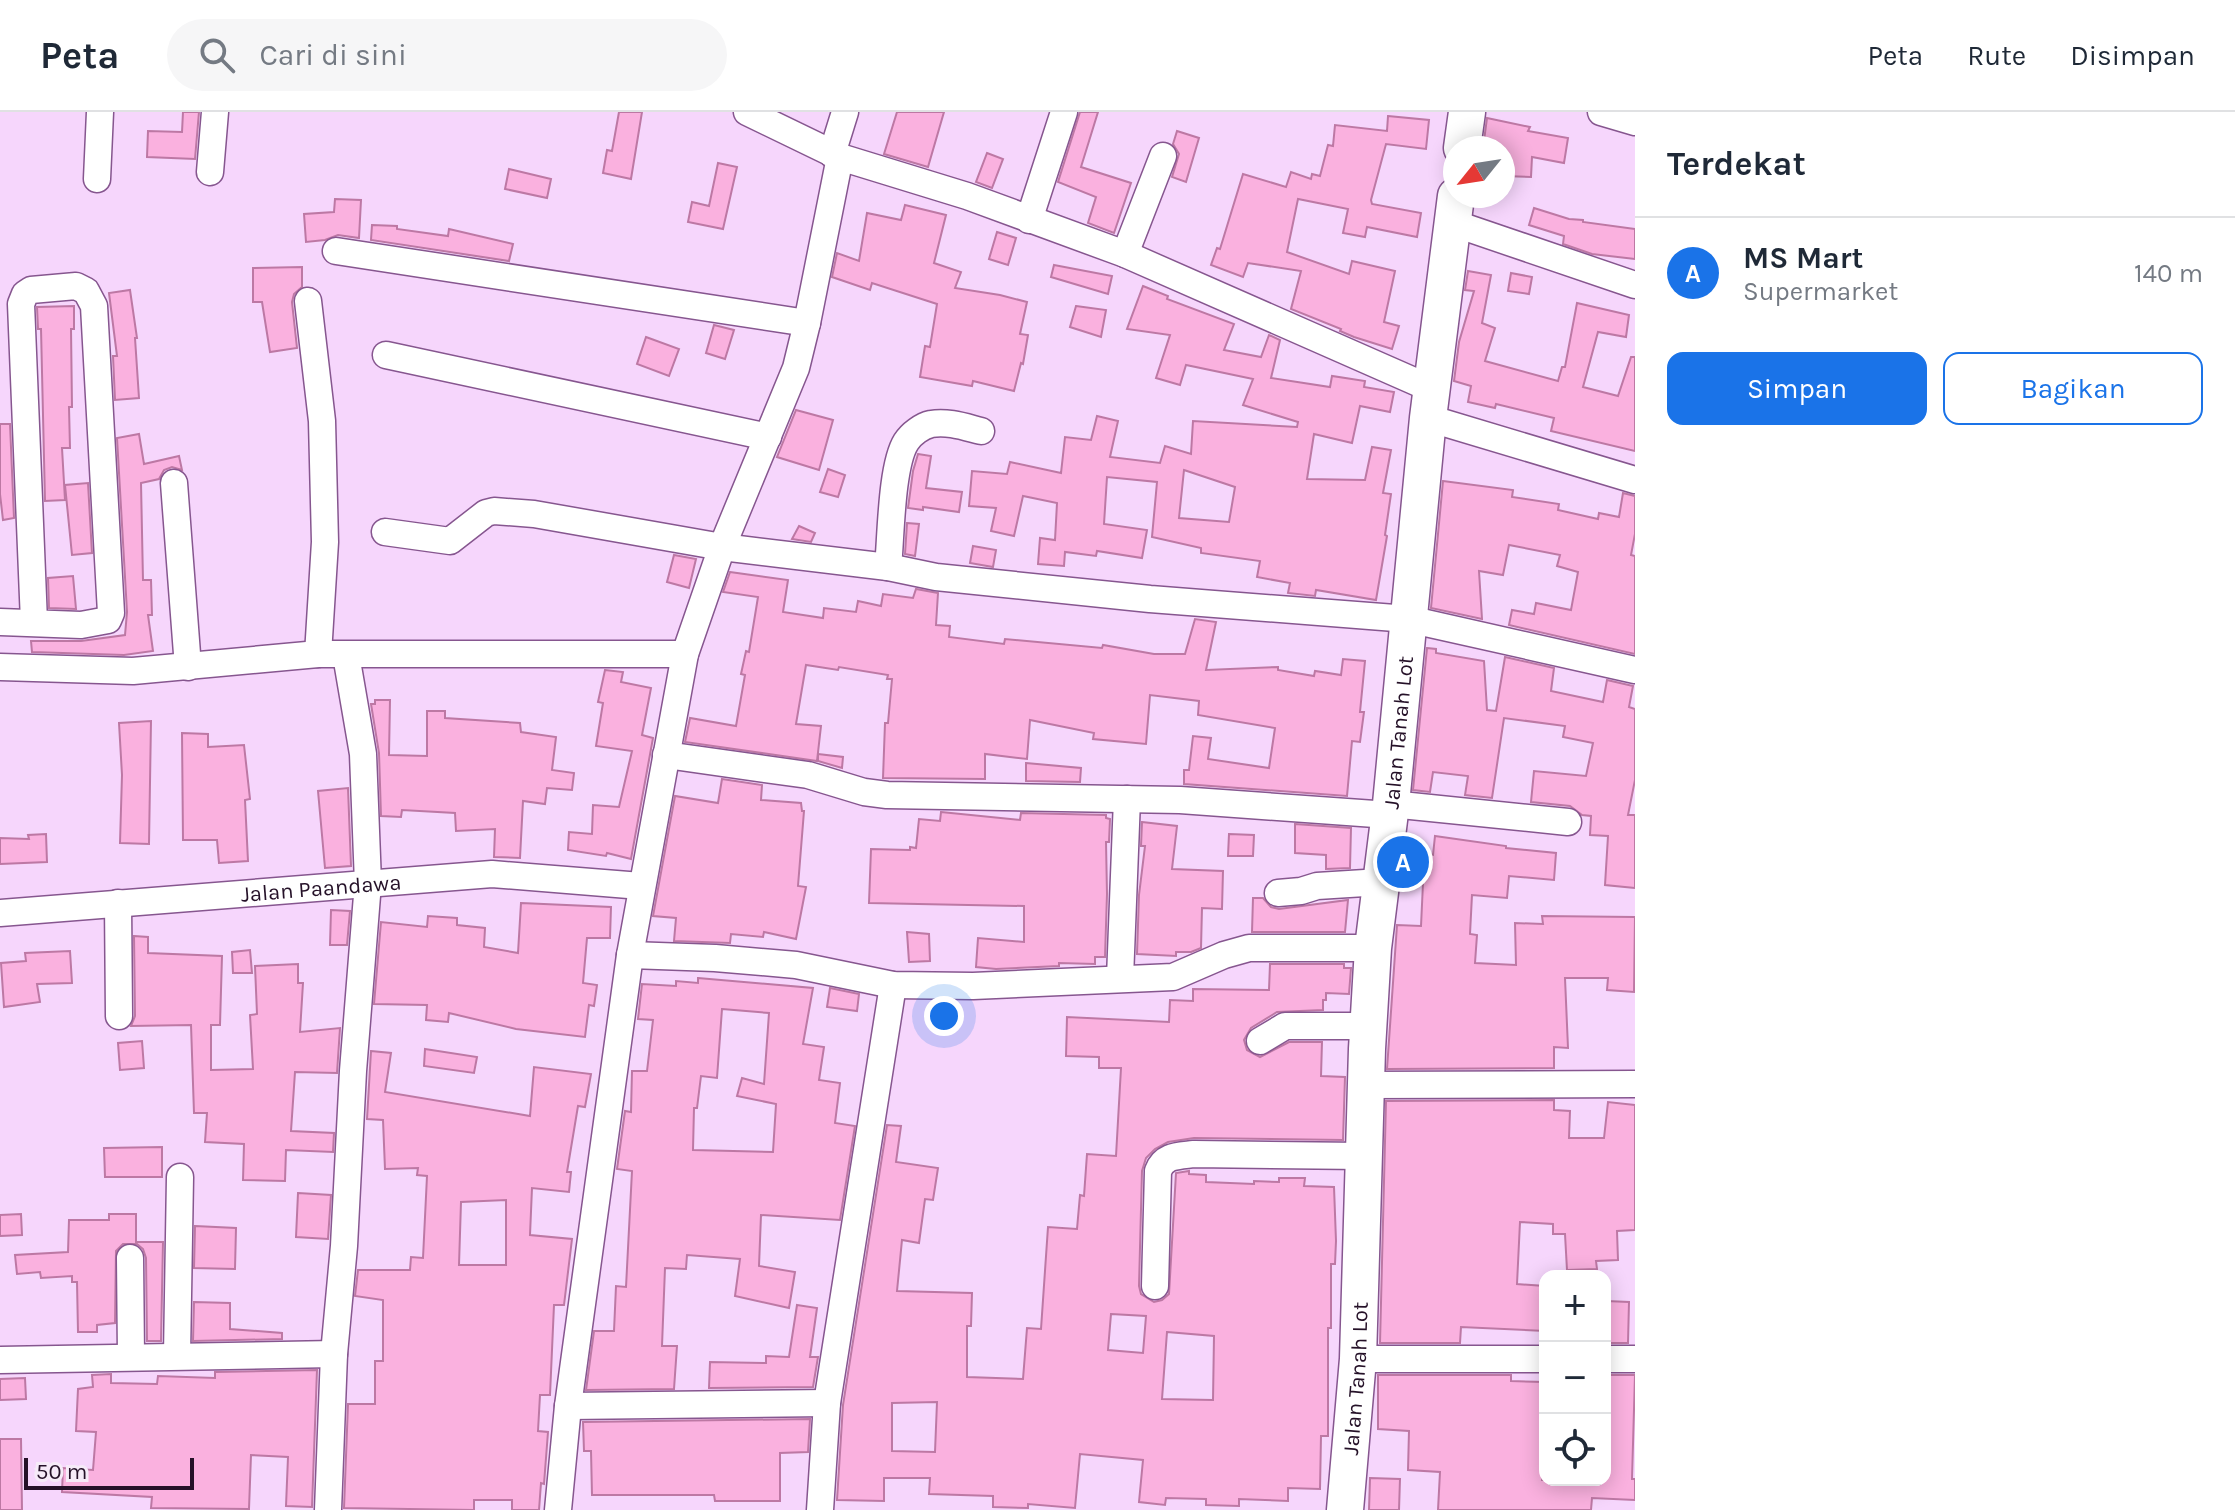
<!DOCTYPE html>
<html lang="id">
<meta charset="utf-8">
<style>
:root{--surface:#fff;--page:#f6f6f7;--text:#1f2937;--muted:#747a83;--line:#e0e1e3;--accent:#1a73e8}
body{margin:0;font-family:Karla,sans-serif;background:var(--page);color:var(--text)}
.controls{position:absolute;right:24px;bottom:24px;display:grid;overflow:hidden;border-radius:16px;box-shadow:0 4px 20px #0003}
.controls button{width:72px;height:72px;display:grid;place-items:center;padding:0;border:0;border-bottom:2px solid var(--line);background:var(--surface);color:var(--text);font:40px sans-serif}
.compass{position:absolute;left:1443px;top:24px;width:72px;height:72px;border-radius:50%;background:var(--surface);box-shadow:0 4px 20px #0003;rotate:240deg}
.scale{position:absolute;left:24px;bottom:20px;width:170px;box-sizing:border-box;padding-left:8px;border:4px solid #251128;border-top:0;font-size:22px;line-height:28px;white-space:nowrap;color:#251128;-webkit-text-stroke:6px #f6ebf8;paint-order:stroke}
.you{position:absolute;left:944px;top:904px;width:28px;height:28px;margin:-20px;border:6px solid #fff;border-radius:50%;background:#1a73e8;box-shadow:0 0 0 12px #1a73e833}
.badge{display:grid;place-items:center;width:52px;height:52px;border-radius:50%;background:var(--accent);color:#fff;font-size:26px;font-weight:700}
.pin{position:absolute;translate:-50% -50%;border:4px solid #fff;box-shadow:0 2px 8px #0006}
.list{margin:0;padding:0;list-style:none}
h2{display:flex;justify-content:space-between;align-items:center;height:104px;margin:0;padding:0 32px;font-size:34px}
h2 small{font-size:26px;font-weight:400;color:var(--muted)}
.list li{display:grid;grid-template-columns:52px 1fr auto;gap:24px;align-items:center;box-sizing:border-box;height:112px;padding:0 32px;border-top:2px solid var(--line)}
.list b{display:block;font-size:30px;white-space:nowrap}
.list p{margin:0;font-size:26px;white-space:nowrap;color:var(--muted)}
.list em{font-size:26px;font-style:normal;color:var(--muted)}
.actions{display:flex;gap:16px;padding:24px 32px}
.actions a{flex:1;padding:18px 0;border:2px solid var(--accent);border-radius:16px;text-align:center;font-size:28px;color:var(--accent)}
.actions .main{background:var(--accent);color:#fff}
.icon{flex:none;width:44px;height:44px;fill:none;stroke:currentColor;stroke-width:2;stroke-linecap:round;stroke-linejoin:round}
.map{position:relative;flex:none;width:1635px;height:1398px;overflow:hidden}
header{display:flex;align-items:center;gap:48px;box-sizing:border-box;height:112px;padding:0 40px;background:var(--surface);border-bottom:2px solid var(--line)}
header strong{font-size:38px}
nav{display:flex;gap:44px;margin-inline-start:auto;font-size:28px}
.search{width:560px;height:72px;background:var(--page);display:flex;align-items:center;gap:20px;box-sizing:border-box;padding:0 28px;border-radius:44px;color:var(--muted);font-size:30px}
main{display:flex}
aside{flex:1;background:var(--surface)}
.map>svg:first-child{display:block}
</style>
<header>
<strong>Peta</strong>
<div class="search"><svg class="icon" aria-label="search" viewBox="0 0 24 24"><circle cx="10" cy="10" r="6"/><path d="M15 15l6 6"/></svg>Cari di sini</div>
<nav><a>Peta</a><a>Rute</a><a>Disimpan</a></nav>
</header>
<main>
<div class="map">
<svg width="1635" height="1398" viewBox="0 0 1635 1398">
<rect width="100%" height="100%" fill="#f6d6fc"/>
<g fill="#fab1df" stroke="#bd78a4" stroke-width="2" fill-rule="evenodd">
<path d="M183,0H199L195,47L147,45L148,19L182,20Z"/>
<path d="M619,0H642L631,67L603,61L607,38L612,39Z"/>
<path d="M897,0H944L928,55L884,42Z"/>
<path d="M1080,0H1098L1081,55L1131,71L1114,121L1088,111L1096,85L1058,70Z"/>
<path d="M1388,4L1429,8L1426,37L1386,32L1371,88L1372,92L1421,101L1417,125L1367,115L1365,125L1343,121L1348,97L1298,87L1287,140L1349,162L1352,149L1395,159L1384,210L1399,214L1392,237L1354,225L1340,219L1341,217L1291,197L1301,159L1248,151L1243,165L1211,153L1217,136L1220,137L1243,62L1286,75L1291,60L1311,67L1312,62L1320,64L1328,33L1333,34L1335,13L1387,19Z"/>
<path d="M1487,6L1530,15L1528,19L1568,26L1564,51L1532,45L1531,65L1503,64V36H1483Z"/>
<path d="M1177,19L1199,26L1186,70L1172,65L1179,42L1173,32Z"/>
<path d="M987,41L1003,47L992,76L976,70Z"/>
<path d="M718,51L737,55L723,117L688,110L692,90L709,94Z"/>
<path d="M509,57L551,67L547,86L505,77Z"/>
<path d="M335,87L361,88L359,126L338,123L325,128L306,130L304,102L334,100Z"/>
<path d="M905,93L946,103L934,151L961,160L955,176L1000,183L1027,190L1020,222L1028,223L1023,252L1021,251L1014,279L973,269L972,274L920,265L925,234L930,235L937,192L872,171L870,178L832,165L837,141L859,149L867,101L901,108Z"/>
<path d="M1534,96L1569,107L1583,108V110L1635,117V147L1592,142L1563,132L1564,124L1529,113Z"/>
<path d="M372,113L397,114V117L448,124L449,117L513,132L509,149L371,128Z"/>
<path d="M997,120L1016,126L1008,153L989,147Z"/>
<path d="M1054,153L1112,164L1108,182L1051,165Z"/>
<path d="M302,155V175L294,182L292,190L297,236L270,240L262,190H253V156Z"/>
<path d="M1468,159L1491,163L1482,211L1495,216L1485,249L1558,269L1562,255H1565L1577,191L1629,203L1626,225L1598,220L1583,275L1618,284L1631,245H1635V339L1551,319L1554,306L1496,292L1495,296L1468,290L1471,274L1454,269L1459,230L1474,179L1465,178Z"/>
<path d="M1511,161L1532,165L1529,182L1508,179Z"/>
<path d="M1143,174L1168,184L1167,187L1234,212L1224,238L1261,245L1269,223L1280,228L1271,266L1330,275L1332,264L1365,269L1364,275L1394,280L1390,300L1360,294L1352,331L1314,322L1307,367L1365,368L1372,335L1391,338L1383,381L1391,382L1385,423L1387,424L1376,488L1316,478L1315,484L1288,481L1290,471L1257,465L1260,449L1201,441V436L1152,425L1157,370L1107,365L1104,412L1147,418L1142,446L1097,439L1096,444L1065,440L1064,454L1038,452L1040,426L1055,428L1057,391L1023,384L1014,424L991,419L996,396L969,394L972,359L1007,362L1010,350L1061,361L1065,325L1091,328L1097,304L1118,309L1110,345L1160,351L1165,334L1191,342L1193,309L1297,315L1298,310L1243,293L1253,267L1186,253L1180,273L1156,266L1170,223L1127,217ZM1184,358L1235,375L1229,410L1179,406Z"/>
<path d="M130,178L137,226H135L139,286L115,288L113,244H117L109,181Z"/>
<path d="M74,194V217H71L72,295H69L70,336H62L65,388L45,389L41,217H38L37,195Z"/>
<path d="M1076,194L1106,198L1101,225L1070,215Z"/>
<path d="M714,213L734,218L725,247L706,241Z"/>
<path d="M646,225L679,237L669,264L637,252Z"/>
<path d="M796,298L833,308L819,358L777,345Z"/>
<path d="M0,312H10L14,406L3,408L0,382Z"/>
<path d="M139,322L144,352L179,344L182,358L172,355L164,358L159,367L141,371L143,468H151L152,503H148L153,539L124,543L32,540L31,529H81L125,523L127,500L117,326Z"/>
<path d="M918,342L931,344L926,376L962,380L959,400L923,395V398L908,396L913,359Z"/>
<path d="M828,357L845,363L838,385L820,380Z"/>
<path d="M1443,369L1513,378L1512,385L1559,392L1558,398L1598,407L1599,401L1619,405L1623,381L1635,384V422L1631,443L1635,444V542L1509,513L1512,498L1534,502L1536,491L1571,498L1578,460L1557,454L1560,443L1509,433L1503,463L1479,459L1482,507L1431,496Z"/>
<path d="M88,371L92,441L72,443L65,373Z"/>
<path d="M907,411L919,412L915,444L905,442Z"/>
<path d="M799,414L815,421L811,430L792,427Z"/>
<path d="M973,434L996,438L993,455L970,451Z"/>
<path d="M674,443L696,447L689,476L667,470Z"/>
<path d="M730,460L788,468L783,500L823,506L824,496L856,500L858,489L881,494L883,482L913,486L916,477L938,481L936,513L950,514L949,525L1004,532L1005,527L1102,536L1103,533L1154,542H1185L1195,507L1216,510L1206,558L1278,555V558L1314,564L1315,559L1341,563L1343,547L1365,549L1360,600H1364L1360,630L1352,629L1347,684L1184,672V658H1189L1193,624L1211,626L1208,647L1269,656L1275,616L1198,603L1199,589L1150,583L1146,632L1093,627L1094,621L1030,608L1027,647L985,642V667L883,666L885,611H888L892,567H887L888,563L839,555L838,558L806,553L796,612L821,614L817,649L685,630L690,606L736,614L745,563L741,562L746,539L749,540L758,485L723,480Z"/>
<path d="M73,464L76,497L49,496L48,466Z"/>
<path d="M1427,536L1436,537V541L1484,549L1487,598L1496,599L1505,545L1554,556L1551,579L1603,590L1607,568L1633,574L1629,595L1635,597V668L1628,703H1635V776L1605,773L1608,724L1590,723L1591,704L1582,703L1570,694L1531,690L1534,659L1586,664L1593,631L1563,625L1565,614L1504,606L1492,686L1465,683L1468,664L1433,660L1430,680L1413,678Z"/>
<path d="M605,558L623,560L621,570L651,576L642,623L653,626L631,747L607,741L606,744L568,738L569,720L592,722L593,693L619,695L632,639L596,634L603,591L598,590Z"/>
<path d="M375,588H390L389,643L427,644V599H445V606L520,611L521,620L556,625L552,658L574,661L572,678L547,676L545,692L523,689L520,746L494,745L495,717L456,719L455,701L402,698L401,705L381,704L379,641L371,592H375Z"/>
<path d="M151,609L149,732L120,731L122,663L119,611Z"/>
<path d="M182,621L208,622V635L244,633L250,687L245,688L248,749L219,751L217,728H183Z"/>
<path d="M818,642L843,645L842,656L818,649Z"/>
<path d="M1026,651L1081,656L1080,670L1026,669Z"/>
<path d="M722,667L762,673L761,688L801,691L802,699H804L798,774L806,775L796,827L764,820L763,825L731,822L730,831L674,829L676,806L653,804L675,684L718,691Z"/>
<path d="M348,676L351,754L325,756L318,679Z"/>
<path d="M941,700L1020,708L1021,701L1106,703V706L1110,707L1109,730H1106L1107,782L1105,845H1095V852L1059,851V854L996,857L976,855L978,826L1024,830V794L869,791L871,737L910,738V735L916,736L919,707L940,709Z"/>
<path d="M1142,710L1177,714L1172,757L1223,759L1222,797L1202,796L1201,836L1191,840H1176V844L1137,842L1139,783L1145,734H1141Z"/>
<path d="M1295,712L1351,716L1350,756L1326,757V743L1295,741Z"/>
<path d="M46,722L47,750L0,752V726L29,727L28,723Z"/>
<path d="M1229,722L1254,723L1253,744H1228Z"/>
<path d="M1435,724L1506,734V736L1556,741L1554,768L1509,764L1507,786L1472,783L1470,822L1477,823L1475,851L1516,853L1515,811L1543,812L1542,804L1635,805L1634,880L1607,878L1608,866H1565L1568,936L1554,935V956L1387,957L1397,813L1421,814L1423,771L1402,769L1406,740L1433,743Z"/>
<path d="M1253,786H1263L1271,795L1279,797L1348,788L1345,820H1252Z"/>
<path d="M521,791L611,795L610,826H587L583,871L597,873L594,894L589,893L585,925L516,917L449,901L448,910L426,908L427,893L374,892L381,810L427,815L428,804L457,806V813L485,816L484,835L518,841Z"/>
<path d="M331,798L350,799L347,833H330Z"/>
<path d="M907,820L929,822L930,849L909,850Z"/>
<path d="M134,824L148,825V841L222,844L220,913H211V958L253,957L250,903L257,902L255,854L298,852V871H303L300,920L340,916L337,961L295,960L291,1019L334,1021L333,1040L286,1038L285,1069L243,1068L244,1032L205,1030L207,1001H194L191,913L131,914L135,904Z"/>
<path d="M250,838L252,861H233L232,840Z"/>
<path d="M70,839L72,871L37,872L40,890L4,895L1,851L26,849L25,841Z"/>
<path d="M1270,852H1344V856H1351L1349,882L1326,881V888H1323V898L1277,900L1251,916L1244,928L1247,938L1260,945L1289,930H1322L1321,964L1345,965L1343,1028L1194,1026L1168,1030L1155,1037L1146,1046L1142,1059L1139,1174L1141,1182L1154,1190L1162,1188L1169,1182L1176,1061L1189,1059V1062L1206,1063V1070L1254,1072V1069L1279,1070V1066H1305L1304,1074L1334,1075L1336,1129L1335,1152H1331V1216H1328V1324H1321L1320,1377L1288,1376V1389L1239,1387V1394L1206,1393V1387L1166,1386L1165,1393L1139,1390L1143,1348L1080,1342L1075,1396L1028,1392V1396L993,1395V1384L929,1382L930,1366H884V1389L837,1388L843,1293L887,1013L901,1014L896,1050L938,1056L933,1088L925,1087L919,1131L902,1128L897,1179L972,1181L971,1214H967V1265L1023,1267L1027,1216L1041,1217L1048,1115L1077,1117L1080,1083L1084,1084L1087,1042L1116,1044L1121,956H1099V945L1066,944L1067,905L1169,910L1170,888L1193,889V877L1269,878ZM1111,1202L1146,1204L1143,1241L1108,1238ZM1167,1220L1214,1224L1213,1288L1162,1287ZM937,1290L935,1340L892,1339V1291Z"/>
<path d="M698,866L813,876L803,932L824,935L819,968L840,971L835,1011L855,1014L840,1108L761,1103L759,1154L795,1160L789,1196L735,1184L740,1147L687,1143L686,1157L665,1156L662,1234H677L674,1277L586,1278L594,1219H614L616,1174L626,1175L632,1059L617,1057L625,999L631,1000L632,959H647L653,908L638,907L642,872L676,874V869L698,871ZM722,897L769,901L764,972L742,966L737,984L776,992L773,1040L693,1038L694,996H697L701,964L717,966Z"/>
<path d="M830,876L859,882L857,899L827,895Z"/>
<path d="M142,929L144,956L120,958L118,931Z"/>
<path d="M425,937L477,945L474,961L424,954Z"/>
<path d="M371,939L391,941L385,980L530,1004L534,955L591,962L585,995L578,994L567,1060H571L569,1080L532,1076L530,1123L572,1127L564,1193H554L550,1283H540L538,1319L548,1320L544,1372L541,1371L539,1398H512V1388H474V1398L344,1396L348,1292H375V1249H383V1188L355,1184L358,1158H410L411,1145L423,1146L427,1064L417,1063L418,1056L385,1057L383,1008L367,1007ZM506,1088V1153H459L461,1090Z"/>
<path d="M1554,988V998L1570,999L1569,1026H1604L1608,990L1635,993V1118L1617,1119L1618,1148L1596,1149L1597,1157L1567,1158L1565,1122H1553V1112L1520,1110L1517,1172L1545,1174V1219L1461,1215L1460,1231H1380L1386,989Z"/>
<path d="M162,1035V1065H105L104,1036Z"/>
<path d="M298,1081L331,1083L328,1127L296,1125Z"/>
<path d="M21,1102L22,1123L0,1124V1103Z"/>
<path d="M109,1102H136V1130H163L161,1229H147L146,1146L143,1137L137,1132H123L116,1139L115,1211L97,1213V1220H78L77,1170H72V1164L41,1166L40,1160L17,1162L15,1143L68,1140L69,1108H109Z"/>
<path d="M195,1114L236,1116L235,1157L194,1156Z"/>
<path d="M1606,1189L1629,1190L1628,1231H1605Z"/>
<path d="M194,1190L230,1191V1217L282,1221V1227L193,1229Z"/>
<path d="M797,1193L817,1196L810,1245H818L813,1275L709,1276L710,1250L766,1251V1244L789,1245Z"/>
<path d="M317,1258L312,1395L286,1394L288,1345L251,1343L249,1397L151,1396L152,1385L62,1380L63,1356L93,1358L96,1320L76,1319L78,1277L93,1275L92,1263L111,1262V1271L157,1272L158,1264L215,1266V1260Z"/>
<path d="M1378,1263H1511V1269L1544,1270L1542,1368H1605V1263H1635L1632,1367H1635V1388L1592,1386L1591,1398H1438L1440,1360L1408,1358L1409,1319L1378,1317Z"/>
<path d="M25,1266L26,1287L0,1288V1267Z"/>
<path d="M810,1307L808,1340L780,1341V1389H715L714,1383H592L591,1339H584L583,1310Z"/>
<path d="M0,1327H21L22,1398H0Z"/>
<path d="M1370,1366L1400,1367L1399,1398H1369Z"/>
</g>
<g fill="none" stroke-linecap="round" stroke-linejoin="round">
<defs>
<g id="street">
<path d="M747,0L840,45L967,84L1125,142L1432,277"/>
<path d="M1601,0L1635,10"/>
<path d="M832,42L845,0"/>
<path d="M210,60L215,0"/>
<path d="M97,67L100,0"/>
<path d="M1029,108L1064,0"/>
<path d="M1453,111L1635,173"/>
<path d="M336,139L807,211"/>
<path d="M1125,142L1163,44"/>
<path d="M308,189L322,309L325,430L318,542"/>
<path d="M386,243L768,325"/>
<path d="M1428,306L1635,368"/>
<path d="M174,371L188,555"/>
<path d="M385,420L450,429L486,401L494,399L534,402L722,435L888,455L936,465L1150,487L1408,507L1635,558"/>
<path d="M888,455C891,426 891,354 906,330C911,322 922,314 931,312C948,309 965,315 981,319"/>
<path d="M0,510L81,513L108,508L111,501L94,194L86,179L76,174L31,178L25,182L21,192L34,510"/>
<path d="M0,555L133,559L318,542H685"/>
<path d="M666,643L808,663L864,680L887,683L1180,688L1389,703"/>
<path d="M1391,692L1568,710"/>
<path d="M1278,781L1301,779L1317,774L1381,770"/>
<path d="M118,791L119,904"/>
<path id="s1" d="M0,801L492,762L641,774"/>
<path d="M630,843L715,846L796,853L893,873L973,874L1173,865L1224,843L1249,836H1373"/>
<path d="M1120,866L1127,687"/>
<path d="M1260,929L1285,914H1368"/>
<path d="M1366,973L1635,972"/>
<path d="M130,1146L131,1244"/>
<path d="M1155,1174L1158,1059C1164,1043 1178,1044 1194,1042L1363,1044"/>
<path d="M177,1243L180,1065"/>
<path d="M1358,1247H1545"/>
<path d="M1605,1247H1635"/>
<path d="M0,1248L334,1242"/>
<path d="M568,1294L827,1291"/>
<path d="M328,1398L334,1242L344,1134L353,959L368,771L363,642L346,543"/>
<path d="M558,1398L568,1294L630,843L685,542L722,435L796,256L807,211L840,45"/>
<path d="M820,1398L827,1291L893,873"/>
</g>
<g id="secondary">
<path d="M1462,36L1467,0"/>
<path id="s2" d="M1345,1398L1358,1247L1367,937L1373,836L1391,692L1428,306L1456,84"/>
</g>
</defs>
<use href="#street" stroke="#86568f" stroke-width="29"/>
<use href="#secondary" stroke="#86568f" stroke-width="39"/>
<use href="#street" stroke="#fff" stroke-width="26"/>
<use href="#secondary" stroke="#fff" stroke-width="36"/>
</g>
<g text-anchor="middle" stroke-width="8" stroke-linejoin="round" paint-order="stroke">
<g font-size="22" fill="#251128" stroke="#f6ebf8">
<text dy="8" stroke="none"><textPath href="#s2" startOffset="780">Jalan Tanah Lot</textPath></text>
<text dy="8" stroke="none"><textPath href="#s1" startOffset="322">Jalan Paandawa</textPath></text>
<text dy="8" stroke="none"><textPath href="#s2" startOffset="132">Jalan Tanah Lot</textPath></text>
</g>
</g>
</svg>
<div class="controls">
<button>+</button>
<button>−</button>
<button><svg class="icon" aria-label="locate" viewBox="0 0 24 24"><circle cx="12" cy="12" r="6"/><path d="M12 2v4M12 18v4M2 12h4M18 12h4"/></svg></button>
</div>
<svg class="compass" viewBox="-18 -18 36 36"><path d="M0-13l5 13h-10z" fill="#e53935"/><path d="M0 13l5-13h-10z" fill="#747a83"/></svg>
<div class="scale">50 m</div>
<div class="you"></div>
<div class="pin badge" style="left:1403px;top:750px">A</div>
</div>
<aside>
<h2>Terdekat<small></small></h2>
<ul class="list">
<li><span class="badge">A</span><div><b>MS Mart</b><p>Supermarket</p></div><em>140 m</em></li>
</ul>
<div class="actions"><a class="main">Simpan</a><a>Bagikan</a></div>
</aside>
</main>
